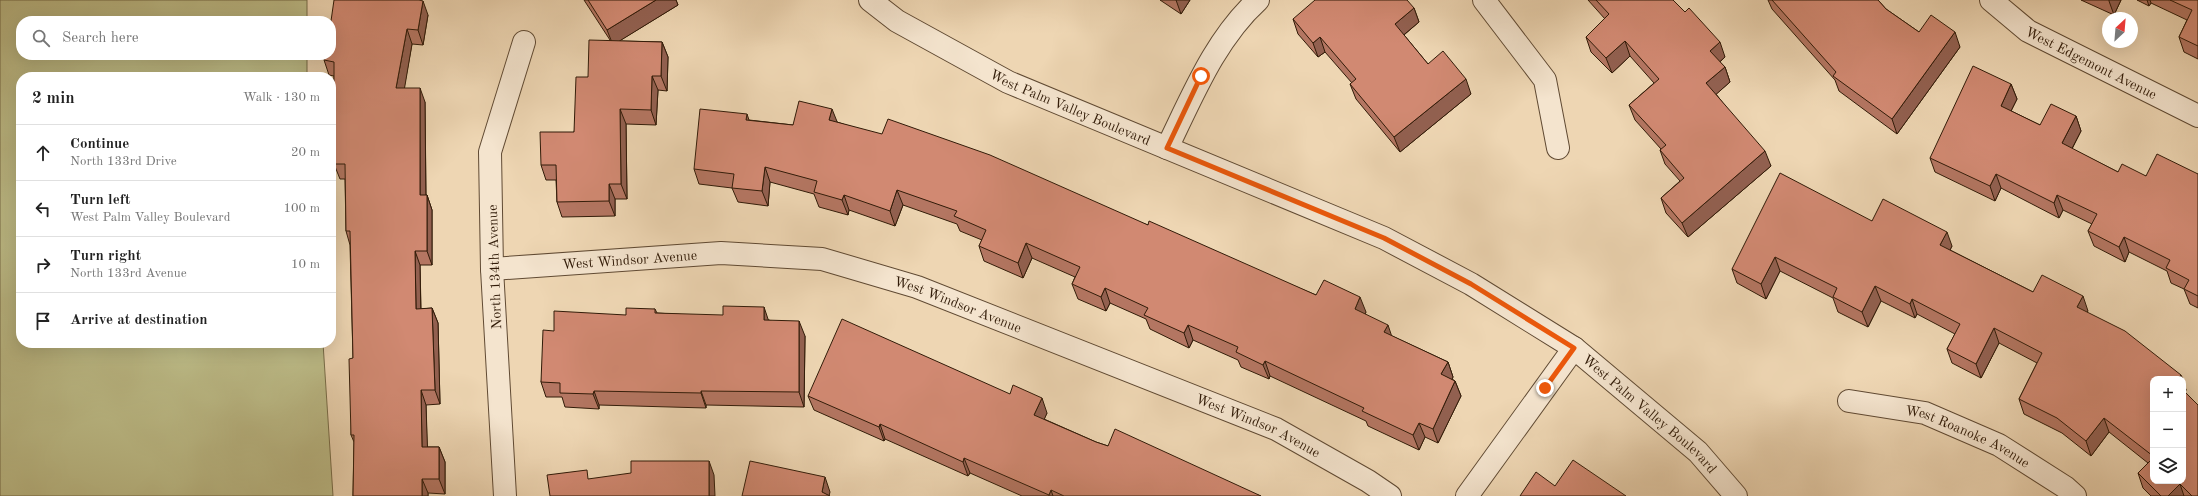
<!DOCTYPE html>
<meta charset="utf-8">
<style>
:root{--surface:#fff;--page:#f2f2f2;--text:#222;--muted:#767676;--line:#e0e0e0}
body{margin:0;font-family:"Old Standard TT",serif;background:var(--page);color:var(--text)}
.controls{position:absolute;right:12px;bottom:12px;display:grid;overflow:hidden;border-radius:8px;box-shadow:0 4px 16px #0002}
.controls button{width:36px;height:36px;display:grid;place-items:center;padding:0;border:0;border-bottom:1px solid var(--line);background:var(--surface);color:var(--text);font:20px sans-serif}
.compass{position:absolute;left:2102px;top:12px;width:36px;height:36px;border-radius:50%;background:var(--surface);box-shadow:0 4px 16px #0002;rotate:26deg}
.stop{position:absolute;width:12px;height:12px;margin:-9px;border:3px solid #ea580c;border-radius:50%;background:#fff}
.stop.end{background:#ea580c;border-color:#fff;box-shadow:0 1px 4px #0008}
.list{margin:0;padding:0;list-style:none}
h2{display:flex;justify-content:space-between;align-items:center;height:52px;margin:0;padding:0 16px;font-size:17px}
h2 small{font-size:13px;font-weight:400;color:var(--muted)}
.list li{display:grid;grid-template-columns:26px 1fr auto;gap:12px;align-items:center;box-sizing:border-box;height:56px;padding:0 16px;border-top:1px solid var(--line)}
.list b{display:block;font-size:15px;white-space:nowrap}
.list p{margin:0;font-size:13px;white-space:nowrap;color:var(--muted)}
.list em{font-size:13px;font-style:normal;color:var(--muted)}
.icon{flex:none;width:22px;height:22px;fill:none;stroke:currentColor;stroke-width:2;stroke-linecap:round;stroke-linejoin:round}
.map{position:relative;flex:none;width:2198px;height:496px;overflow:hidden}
.search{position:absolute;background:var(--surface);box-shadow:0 4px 16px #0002;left:16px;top:16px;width:320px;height:44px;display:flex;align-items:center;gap:10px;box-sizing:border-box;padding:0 14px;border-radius:16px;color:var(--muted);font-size:15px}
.panel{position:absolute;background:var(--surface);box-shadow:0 4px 16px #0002;left:16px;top:72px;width:320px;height:276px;border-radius:16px}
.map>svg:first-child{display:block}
</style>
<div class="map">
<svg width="2198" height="496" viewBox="0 0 2198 496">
<rect width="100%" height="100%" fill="#eed6b3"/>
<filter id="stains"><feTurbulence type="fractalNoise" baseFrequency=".005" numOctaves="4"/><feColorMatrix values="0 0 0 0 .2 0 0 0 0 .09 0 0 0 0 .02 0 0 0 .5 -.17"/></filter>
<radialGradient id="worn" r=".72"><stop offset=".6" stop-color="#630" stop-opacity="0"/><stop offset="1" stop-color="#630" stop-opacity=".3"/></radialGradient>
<path fill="#bdbd89" stroke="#776c48" d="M0,0H307V21H21V55H307V77H21V343H323L333,496H0Z"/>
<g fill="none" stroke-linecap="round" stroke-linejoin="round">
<defs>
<g id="minor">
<path id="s1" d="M870,0L897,21L1008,82L1384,238L1471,284L1574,348L1698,452L1736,496"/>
<path d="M1484,0L1545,80L1558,148"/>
<path id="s2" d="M1991,0L2028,31L2198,116"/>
<path d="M1167,148C1192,97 1215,39 1258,0"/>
<path id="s3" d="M492,269L721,253L822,259L917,287L1276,429L1368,481L1390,496"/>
<path id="s4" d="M1849,401L1925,413L1999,445L2065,487L2075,496"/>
<path d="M505,496L492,269L490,152L524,42"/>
<path d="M1467,496L1574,348"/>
</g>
</defs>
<use href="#minor" stroke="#604a33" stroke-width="24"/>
<use href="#minor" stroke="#f4e4ce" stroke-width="22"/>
</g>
<g fill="#b47662" stroke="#311b08">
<path d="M584,0H676L678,5L619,41L662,42L668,57L667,91L658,90L656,125L626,124L627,199H615V216L562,217L557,202L556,180H546L541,165L574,132L588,77L610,40Z"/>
<path d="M1160,0H1190L1181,14Z"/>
<path d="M1588,0H1673L1725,57L1720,62L1725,67L1730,82L1716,94L1771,166L1688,237L1666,213L1661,198L1680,181L1665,164L1660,150L1661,149L1635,120L1629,105L1654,83L1630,56L1612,73L1591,52L1586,37L1605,19Z"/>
<path d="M1768,0H1878L1886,9L1919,32L1960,47L1897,134L1839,91L1835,80L1772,9Z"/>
<path d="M2081,0H2121L2114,15Z"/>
<path d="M2137,0H2198V59L2184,52L2179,37L2187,20L2151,3L2149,6Z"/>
<path d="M1414,8L1419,22L1404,35L1428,64L1471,94L1400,152L1356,99L1350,84L1352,83L1325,52L1318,57L1298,34L1293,19Z"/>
<path d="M428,15L423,45L412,44L404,88L425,102L426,195H427L432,210V265H420L421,309L432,308L438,323L440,404L426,405L427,447H439L445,462V494L428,493V496H353L354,442L351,435L353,358L350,245L346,231L345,179H340L334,164V76L329,75L324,60Z"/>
<path d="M2011,84L2017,99L2011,111L2040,125L2076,116L2081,131L2072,149L2118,172L2146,176L2198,174V308L2190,304L2184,289L2171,283L2167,271L2129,252L2125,262L2094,246L2088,231L2092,224L2063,210L2059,218L2001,188L1995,201L1935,172L1930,158Z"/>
<path d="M749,120L793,125L837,122L1148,225L1316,295L1366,312L1365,314L1392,336L1448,362L1453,377L1452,379L1455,381L1461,396L1438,443L1425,437L1419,450L1368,426L1366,421L1270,376L1269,379L1241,367L1238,360L1193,340L1189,348L1150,329L1146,319L1110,303L1106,311L1078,299L1072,284L1075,277L1032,258L1023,278L984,261L979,246L982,240L960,231L957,224L903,205L895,226L849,210L848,215L819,207L814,194L770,182L768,206L738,202L732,188L699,184L694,169Z"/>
<path d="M1872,221L1952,246L1950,250L2033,292L2088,311L2087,312L2153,379V481L2183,380L2186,390L2185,392L2198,496H2151L2143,488L2138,473L2148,463L2109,432L2091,456L2062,433L2024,414L2019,399L2037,363L1999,343L1981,378L1952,363L1947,349L1955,334L1917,314L1915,318L1881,301L1868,327L1838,312L1833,298L1780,271L1766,299L1737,283L1732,269Z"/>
<path d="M655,309L657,313L769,320L805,336L804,407L706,405V408L599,405V409L565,407L562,397H546L541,382L554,331Z"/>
<path d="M808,396L1047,413L1044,419L1096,442L1261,496H1022L970,473L968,476L885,439L884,441L814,410Z"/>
</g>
<g fill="#926050" stroke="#311b08">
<path d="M656,0H676L678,5L613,45L607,30Z"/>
<path d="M1176,0H1190L1181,14Z"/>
<path d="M2109,0H2121L2114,15L2109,1Z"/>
<path d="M2147,0H2150L2151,3L2149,6Z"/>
<path d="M423,1L428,15L423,45L418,30Z"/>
<path d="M1414,8L1419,22L1400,38L1395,24Z"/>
<path d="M407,29L412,44L402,103L396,88Z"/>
<path d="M1955,32L1960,47L1897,134L1892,119Z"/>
<path d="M1320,37L1325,52L1318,57L1313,43Z"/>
<path d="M1625,41L1630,56L1612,73L1606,58Z"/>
<path d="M662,42L668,57L667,91L661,76Z"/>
<path d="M1720,42L1725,57L1715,66L1710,51Z"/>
<path d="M1725,67L1730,82L1712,98L1706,83Z"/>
<path d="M652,76L658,90L656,125L651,110Z"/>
<path d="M1466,79L1471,94L1400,152L1394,137Z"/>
<path d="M2011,84L2017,99L2006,121L2001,106Z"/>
<path d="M420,88L425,102L426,210L420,195Z"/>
<path d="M620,109L626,124L627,199L621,184Z"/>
<path d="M832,109L838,124L829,120Z"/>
<path d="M747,114L752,129L746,120Z"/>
<path d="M2076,116L2081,131L2067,158L2062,143Z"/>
<path d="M1765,151L1771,166L1688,237L1682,223Z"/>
<path d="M765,167L770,182L768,206L762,191Z"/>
<path d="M1996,174L2001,188L1995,201L1990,186Z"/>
<path d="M609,184L615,199V216L609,201Z"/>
<path d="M897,190L903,205L895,226L890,211Z"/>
<path d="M427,195L432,210V265L427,251Z"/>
<path d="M844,195L849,210L848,215L842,200Z"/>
<path d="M2057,195L2063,210L2059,218L2054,203Z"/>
<path d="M1947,232L1952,246L1945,260L1940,245Z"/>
<path d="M2124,237L2129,252L2125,262L2119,247Z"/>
<path d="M1026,243L1032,258L1023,278L1018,263Z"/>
<path d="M415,251L420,265L421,323L416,309Z"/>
<path d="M1775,257L1780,271L1766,299L1761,284Z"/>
<path d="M1875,286L1881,301L1868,327L1862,312Z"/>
<path d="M1105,288L1110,303L1106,311L1101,297Z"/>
<path d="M2083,296L2088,311L2082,321L2077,307Z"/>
<path d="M1360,297L1366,312L1360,324L1355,309Z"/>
<path d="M1912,299L1917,314L1915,318L1910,304Z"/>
<path d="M764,307L769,322L764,320Z"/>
<path d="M432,308L438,323L440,404L435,390Z"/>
<path d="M799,321L805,336L804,407L799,392Z"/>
<path d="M1188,325L1193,340L1189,348L1184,333Z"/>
<path d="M1388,325L1393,340L1384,332Z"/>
<path d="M1994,328L1999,343L1981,378L1976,364Z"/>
<path d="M1265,361L1270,376L1269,379L1263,365Z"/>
<path d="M1448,362L1453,377L1447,389L1441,374Z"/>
<path d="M2181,375L2183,379H2178Z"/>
<path d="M2183,380L2186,390L2183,394Z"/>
<path d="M1455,381L1461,396L1438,443L1433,429Z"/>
<path d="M421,390L426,405L428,462L422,447Z"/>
<path d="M594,391L599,405V409L593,394Z"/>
<path d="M701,391L706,405V408L701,393Z"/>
<path d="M1042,398L1047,413L1040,429L1034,415Z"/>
<path d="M2104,418L2109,432L2091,456L2086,441Z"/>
<path d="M1419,423L1425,437L1419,450L1413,435Z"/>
<path d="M880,424L885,439L884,441L879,427Z"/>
<path d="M439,447L445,462V494L439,479Z"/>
<path d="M964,458L970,473L968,476L963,462Z"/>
<path d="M709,461L714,475L715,496H709Z"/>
<path d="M825,477L830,492L829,496L822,492Z"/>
<path d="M422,479L428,493V496H422Z"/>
<path d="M2180,484L2184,496H2168Z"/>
<path d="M1051,490L1053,496H1049V495Z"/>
</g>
<g fill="#d18972" stroke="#311b08">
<path d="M334,0H419L423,1L418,30L407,29L396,88H420V195H427V251H415L416,309L432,308L435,390H421L422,447H439V479H422V496H353L354,435H351L349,359L353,358L350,231H346L345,164H334V62L324,60L325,55H331V21Z"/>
<path d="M588,0H656L607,30Z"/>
<path d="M1315,0H1407L1414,8L1395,24L1428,64L1443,51L1466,79L1394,137L1350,84L1356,79L1320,37L1313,43L1293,19Z"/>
<path d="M1596,0H1673L1685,12L1689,8L1720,42L1710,51L1725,67L1706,83L1765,151L1682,223L1661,198L1684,178L1660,150L1666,145L1629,105L1659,79L1625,41L1606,58L1586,37L1609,14Z"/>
<path d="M1772,0H1878L1886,9L1919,32L1931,15L1955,32L1892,119L1833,76L1836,72Z"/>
<path d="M2170,0H2198V46L2179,37L2192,10Z"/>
<path d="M589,40L662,42L661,76H652L651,110L620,109L621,184H609V201L557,202L556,165H541L540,132H574L576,77H588Z"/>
<path d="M1973,66L2011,84L2001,106L2040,125L2051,104L2076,116L2062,143L2118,172L2122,164L2146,176L2157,154L2198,174V296L2184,289L2189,280L2166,268L2170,260L2124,237L2119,247L2088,231L2097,214L2057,195L2054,203L1996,174L1990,186L1930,158Z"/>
<path d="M799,101L832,109L829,120L882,134L888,119L990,155L1148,225L1149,221L1316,295L1324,280L1360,297L1355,309L1388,325L1384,332L1448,362L1441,374L1455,381L1433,429L1419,423L1413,435L1362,411L1364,408L1265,361L1263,365L1236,352L1238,347L1188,325L1184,333L1144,315L1148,308L1105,288L1101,297L1072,284L1080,267L1026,243L1018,263L979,246L986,230L954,216L957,211L897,190L890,211L844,195L842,200L814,192L817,181L765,167L762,191L732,188L734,174L694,169L700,109L747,114L746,120L793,125Z"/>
<path d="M1780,173L1872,221L1883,199L1947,232L1940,245L2033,292L2042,275L2083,296L2077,307L2125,331L2181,375L2178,379H2153V456L2104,418L2086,441L2057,418L2019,399L2042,353L1994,328L1976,364L1947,349L1960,324L1912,299L1910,304L1875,286L1862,312L1833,297L1837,288L1775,257L1761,284L1732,269Z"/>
<path d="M723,306L764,307V320L799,321V392L701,391V393L594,391L593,394L560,393V383L541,382L543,330L554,331V311L626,315V308L655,309V313L723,315Z"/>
<path d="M842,319L1010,394L1013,385L1042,398L1034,415L1096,442L1108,446L1115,429L1261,496H1064L1051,490L1049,495L964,458L963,462L880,424L879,427L808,396Z"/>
<path d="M2183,390L2198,405V496H2192L2180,484L2168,496H2161L2138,473L2153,458V481H2183Z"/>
<path d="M1573,460L1626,496H1520L1536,472L1555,486Z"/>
<path d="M631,461H709V496H550L547,475L587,470L588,479L631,473Z"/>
<path d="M750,461L825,477L822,492L830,496H742Z"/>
</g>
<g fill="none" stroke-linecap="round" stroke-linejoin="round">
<path stroke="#ea580c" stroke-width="5" d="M1201,76L1167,148L1384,238L1471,284L1574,348L1545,388"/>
</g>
<g text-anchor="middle" stroke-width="4" stroke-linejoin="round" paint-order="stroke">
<g font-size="14" fill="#311b08" stroke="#f4e4ce">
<text dy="5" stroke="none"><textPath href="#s2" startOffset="119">West Edgemont Avenue</textPath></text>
<text dy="5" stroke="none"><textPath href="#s1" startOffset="228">West Palm Valley Boulevard</textPath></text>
<text dy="5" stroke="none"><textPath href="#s3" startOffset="138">West Windsor Avenue</textPath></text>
<text transform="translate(494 267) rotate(-92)" y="5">North 134th Avenue</text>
<text dy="5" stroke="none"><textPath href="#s3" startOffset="474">West Windsor Avenue</textPath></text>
<text dy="5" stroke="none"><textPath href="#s1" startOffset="888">West Palm Valley Boulevard</textPath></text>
<text dy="5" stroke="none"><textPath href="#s3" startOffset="798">West Windsor Avenue</textPath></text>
<text dy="5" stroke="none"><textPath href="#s4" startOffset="125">West Roanoke Avenue</textPath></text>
</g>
</g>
<rect width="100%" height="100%" filter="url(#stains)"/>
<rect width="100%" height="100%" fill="url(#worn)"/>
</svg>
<div class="controls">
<button>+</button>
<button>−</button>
<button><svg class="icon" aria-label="layers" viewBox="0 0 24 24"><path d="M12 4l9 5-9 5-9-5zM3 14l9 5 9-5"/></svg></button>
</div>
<svg class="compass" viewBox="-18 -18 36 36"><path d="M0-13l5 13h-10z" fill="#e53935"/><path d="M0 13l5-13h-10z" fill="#767676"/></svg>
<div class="stop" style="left:1201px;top:76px"></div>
<div class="stop end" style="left:1545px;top:388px"></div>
<div class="search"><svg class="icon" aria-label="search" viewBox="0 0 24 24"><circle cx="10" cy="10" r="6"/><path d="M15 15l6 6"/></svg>Search here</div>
<section class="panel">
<h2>2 min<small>Walk · 130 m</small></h2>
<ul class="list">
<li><svg class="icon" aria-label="ahead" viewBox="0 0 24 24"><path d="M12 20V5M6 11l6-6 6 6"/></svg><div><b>Continue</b><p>North 133rd Drive</p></div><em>20 m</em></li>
<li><svg class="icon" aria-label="left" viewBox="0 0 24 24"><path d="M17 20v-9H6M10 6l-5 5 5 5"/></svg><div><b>Turn left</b><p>West Palm Valley Boulevard</p></div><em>100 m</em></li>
<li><svg class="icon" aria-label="right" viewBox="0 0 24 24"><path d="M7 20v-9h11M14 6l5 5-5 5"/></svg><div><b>Turn right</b><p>North 133rd Avenue</p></div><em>10 m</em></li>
<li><svg class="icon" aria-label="arrive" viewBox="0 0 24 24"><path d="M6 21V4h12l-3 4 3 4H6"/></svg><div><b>Arrive at destination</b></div></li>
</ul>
</section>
</div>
